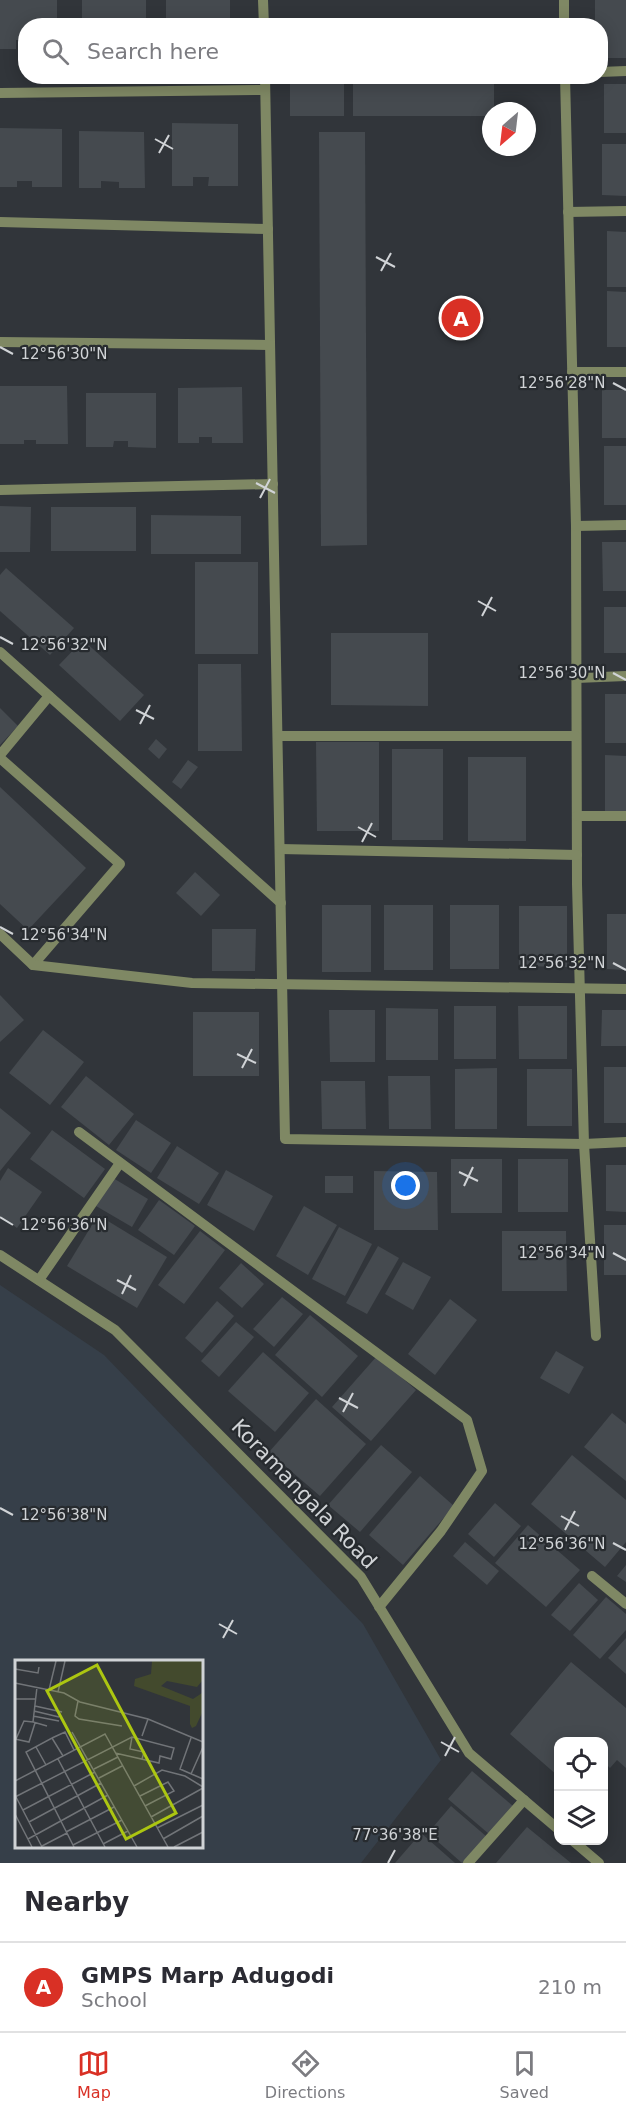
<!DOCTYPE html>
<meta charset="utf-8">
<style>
:root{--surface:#fff;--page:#f2f2f3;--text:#2b2b33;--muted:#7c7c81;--line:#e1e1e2;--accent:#d93025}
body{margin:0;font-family:"DejaVu Sans",sans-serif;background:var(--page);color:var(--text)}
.controls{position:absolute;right:18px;bottom:18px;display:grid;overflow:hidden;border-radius:12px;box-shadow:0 3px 15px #0003}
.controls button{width:54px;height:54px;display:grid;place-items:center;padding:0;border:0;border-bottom:2px solid var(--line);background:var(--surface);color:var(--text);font:30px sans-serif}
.compass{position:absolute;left:482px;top:102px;width:54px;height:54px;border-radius:50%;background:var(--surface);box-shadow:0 3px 15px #0003;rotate:208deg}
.you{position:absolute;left:406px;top:1186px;width:21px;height:21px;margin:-15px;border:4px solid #fff;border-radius:50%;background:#1a73e8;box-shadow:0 0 0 9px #1a73e833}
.badge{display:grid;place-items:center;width:39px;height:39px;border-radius:50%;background:var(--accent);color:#fff;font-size:20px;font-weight:700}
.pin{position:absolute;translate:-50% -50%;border:3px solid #fff;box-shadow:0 2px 6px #0006}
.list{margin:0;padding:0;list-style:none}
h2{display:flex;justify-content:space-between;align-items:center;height:78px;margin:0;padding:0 24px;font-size:26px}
h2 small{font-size:20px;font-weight:400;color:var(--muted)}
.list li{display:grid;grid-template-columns:39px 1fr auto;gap:18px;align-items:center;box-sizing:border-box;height:90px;padding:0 24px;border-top:2px solid var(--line)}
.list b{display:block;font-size:22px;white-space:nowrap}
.list p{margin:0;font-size:20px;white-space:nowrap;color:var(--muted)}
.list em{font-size:20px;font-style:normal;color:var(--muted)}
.icon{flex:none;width:33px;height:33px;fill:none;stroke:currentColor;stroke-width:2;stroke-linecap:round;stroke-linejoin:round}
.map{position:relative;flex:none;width:626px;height:1863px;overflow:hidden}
.search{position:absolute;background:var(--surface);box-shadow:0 3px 15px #0003;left:18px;right:18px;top:18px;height:66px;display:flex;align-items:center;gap:15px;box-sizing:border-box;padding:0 21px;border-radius:24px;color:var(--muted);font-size:22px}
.sheet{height:168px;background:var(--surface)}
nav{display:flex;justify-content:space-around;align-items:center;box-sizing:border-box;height:84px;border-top:2px solid var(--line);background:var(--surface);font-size:16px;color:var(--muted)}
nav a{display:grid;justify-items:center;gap:3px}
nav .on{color:var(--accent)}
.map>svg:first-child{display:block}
</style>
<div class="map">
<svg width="626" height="1863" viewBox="0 0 626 1863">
<rect width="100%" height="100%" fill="#31353a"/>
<path fill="#363f49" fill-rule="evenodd" d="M0,1285L104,1355L363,1624L441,1760L361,1863H0ZM16,1662H201V1846H16Z"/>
<g fill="#454a4f">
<path d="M0,0H57V26H26V40H16V49H0Z"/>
<rect x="82" y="0" width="64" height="26"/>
<rect x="166" y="0" width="64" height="26"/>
<path d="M595,0H626V58H600V26H595Z"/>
<rect x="290" y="76" width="54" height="40"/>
<path d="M353,76H494V111H491V116H353Z"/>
<rect x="604" y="84" width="22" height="49"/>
<path d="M172,123L238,124V186H208L209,177H193V186H172Z"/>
<path d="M0,128L62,129V187H32V181H17V187H0Z"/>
<path d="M79,131L144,132L145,188H119V182L101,181V188H79Z"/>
<path d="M319,132H365L367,545L321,546Z"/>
<path d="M602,144H626V196L602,195Z"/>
<path d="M607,231L626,232V287H607Z"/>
<path d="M607,291L626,292V347H607Z"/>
<path d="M0,386H67L68,444H36V440H24V444H0Z"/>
<path d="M242,387L243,443H212V437H199V443H178V388Z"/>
<rect x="602" y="390" width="24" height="48"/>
<path d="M86,393H156V448L128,447V441H114L113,447H86Z"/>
<rect x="604" y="446" width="22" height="59"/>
<path d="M0,506L31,507L30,552H0Z"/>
<rect x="51" y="507" width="85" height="44"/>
<path d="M151,515L241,516V554H151Z"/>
<path d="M602,542H626V591H603Z"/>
<rect x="195" y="562" width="63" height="92"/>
<path d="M6,568L74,628L50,655L0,611V575Z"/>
<rect x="604" y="607" width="22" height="46"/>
<path d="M331,633H428V706L331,705Z"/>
<path d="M83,640L144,695L120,721L59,665Z"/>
<path d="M198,664H241L242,751H198Z"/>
<rect x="605" y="694" width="21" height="49"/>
<path d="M0,708L18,726L0,745Z"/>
<path d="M156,739L167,749L159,759L148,749Z"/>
<path d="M316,742H379V831H317Z"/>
<rect x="392" y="749" width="51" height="91"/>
<path d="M605,755L626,756V812H605Z"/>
<rect x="468" y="757" width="58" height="84"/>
<path d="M188,760L198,767L181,789L172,782Z"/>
<path d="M0,787L86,868L28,930L0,904Z"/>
<path d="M195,872L220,895L201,916L176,893Z"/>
<rect x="322" y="905" width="49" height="67"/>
<rect x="384" y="905" width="49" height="65"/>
<rect x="450" y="905" width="49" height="64"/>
<path d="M519,906H567V967L519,966Z"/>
<path d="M607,914H626V970L607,969Z"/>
<path d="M212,929H256L255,971H212Z"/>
<path d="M0,995L24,1020L0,1042Z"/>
<rect x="454" y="1006" width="42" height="53"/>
<path d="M518,1006H567V1059H519Z"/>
<path d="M386,1008L438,1009V1060H386Z"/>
<path d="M329,1010H375V1062H330Z"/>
<path d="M602,1010H626V1046H601Z"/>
<rect x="193" y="1012" width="66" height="64"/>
<path d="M43,1030L84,1062L50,1105L9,1073Z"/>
<rect x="604" y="1067" width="22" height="56"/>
<path d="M497,1068V1129H455V1069Z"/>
<rect x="527" y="1069" width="45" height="57"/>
<path d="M86,1076L134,1114L109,1145L61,1107Z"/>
<path d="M388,1076H430L431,1129H389Z"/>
<path d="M321,1081H365L366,1129H322Z"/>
<path d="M0,1108L31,1133L0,1171Z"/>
<path d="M136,1120L171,1143L151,1173L116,1150Z"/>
<path d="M52,1130L105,1169L84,1198L30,1159Z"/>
<path d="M177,1146L219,1173L199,1204L157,1178Z"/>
<rect x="451" y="1159" width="51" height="54"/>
<rect x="518" y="1159" width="50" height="53"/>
<path d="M606,1165H626V1212L606,1211Z"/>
<path d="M8,1168L42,1192L17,1228L0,1216V1181Z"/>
<path d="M226,1170L273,1196L254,1231L207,1205Z"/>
<path d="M374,1171L437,1172L438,1230H374Z"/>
<rect x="325" y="1176" width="28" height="17"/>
<path d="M113,1178L148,1199L132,1227L96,1206Z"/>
<path d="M159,1200L195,1226L174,1255L138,1230Z"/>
<path d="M304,1206L337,1225L308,1275L276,1256Z"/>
<path d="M98,1215L167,1257L137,1308L67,1266Z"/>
<rect x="604" y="1225" width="22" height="50"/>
<path d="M339,1227L372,1244L345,1296L312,1279Z"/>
<path d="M200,1231L225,1250L184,1304L158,1285Z"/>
<path d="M502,1231H566L567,1291H502Z"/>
<path d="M378,1246L399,1258L367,1314L346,1303Z"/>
<path d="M403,1262L431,1277L413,1310L385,1294Z"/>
<path d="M241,1263L264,1284L242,1308L219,1288Z"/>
<path d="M282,1297L303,1314L274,1347L253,1329Z"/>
<path d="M450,1299L477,1320L435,1375L408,1354Z"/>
<path d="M217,1301L234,1316L202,1353L185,1338Z"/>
<path d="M310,1315L358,1356L322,1397L275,1355Z"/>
<path d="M236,1322L254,1337L219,1377L201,1361Z"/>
<path d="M556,1351L584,1367L569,1394L540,1378Z"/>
<path d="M263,1352L309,1393L275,1432L228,1391Z"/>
<path d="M377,1356L416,1390L371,1441L332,1407Z"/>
<path d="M316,1399L366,1444L320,1496L269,1452Z"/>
<path d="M612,1413L626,1424V1481L584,1447Z"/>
<path d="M381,1445L412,1472L360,1532L328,1505Z"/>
<path d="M572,1455L626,1500V1542L605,1567L531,1504Z"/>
<path d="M420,1476L454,1506L403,1565L369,1535Z"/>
<path d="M495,1503L521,1526L494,1557L468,1534Z"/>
<path d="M528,1525L580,1570L546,1607L495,1563Z"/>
<path d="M465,1542L499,1571L487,1585L453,1556Z"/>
<path d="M626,1565V1582L617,1576Z"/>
<path d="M579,1583L598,1600L570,1631L551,1615Z"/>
<path d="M606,1597L626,1614V1630L600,1659L573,1635Z"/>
<path d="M626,1638V1674L608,1658Z"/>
<path d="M571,1662L626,1708V1768L617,1760L610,1768L604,1762V1742H558V1776L510,1734Z"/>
<path d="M472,1771L513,1806L489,1834L448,1799Z"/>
<path d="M451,1806L487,1837L465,1863H462L428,1833Z"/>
<path d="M527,1827L571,1863H496Z"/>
<path d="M421,1833L455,1863H395Z"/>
</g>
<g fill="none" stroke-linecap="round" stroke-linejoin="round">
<g stroke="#7f8864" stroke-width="10">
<path d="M263,0L264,26"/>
<path d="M564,0V26"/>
<path d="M600,72L626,71"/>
<path d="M265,76L285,1139L584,1144L626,1142"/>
<path d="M565,76L576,526L577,884L584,1144L596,1336"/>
<path d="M0,93L265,90"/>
<path d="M568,212L626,211"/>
<path d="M0,222L268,229"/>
<path d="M0,342L270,345"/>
<path d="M572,372H626"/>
<path d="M0,490L273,484"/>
<path d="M576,526L626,525"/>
<path d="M0,652L281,903"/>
<path d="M576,678L626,676"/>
<path d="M278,736H576"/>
<path d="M0,755L49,696"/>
<path d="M0,758L120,864L33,965"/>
<path d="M577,816H626"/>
<path d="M280,849L577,855"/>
<path d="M0,934L33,965L192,983L626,989"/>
<path d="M79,1132L467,1420L482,1471L441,1531L379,1607"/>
<path d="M0,1255L115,1330L361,1577L469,1753L558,1829"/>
<path d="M39,1280L120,1163"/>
<path d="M592,1576L626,1604"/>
<path d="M572,1840L599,1863"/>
<path d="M468,1863L524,1800"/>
</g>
</g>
<path fill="none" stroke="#d0d3d6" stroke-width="2" d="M155,139L173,149M159,153L169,135M376,257L395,267M381,271L391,253M0,347L13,354M613,383L626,390M256,483L275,493M260,498L270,479M478,601L496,611M482,616L492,597M0,637L13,644M613,673L626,680M136,710L154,719M140,724L150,705M358,827L376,837M362,842L372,823M0,927L13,934M613,963L626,970M237,1054L256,1063M242,1068L252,1049M459,1172L478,1181M464,1186L473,1167M0,1217L13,1225M613,1253L626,1260M117,1280L136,1290M122,1294L131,1275M339,1398L358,1408M343,1412L353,1393M0,1508L13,1515M561,1516L579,1526M565,1530L575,1511M613,1543L626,1550M219,1624L237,1634M223,1638L233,1620M441,1742L459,1752M445,1756L455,1737M388,1863L395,1850"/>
<g text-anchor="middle" stroke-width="4.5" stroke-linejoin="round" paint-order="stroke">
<g font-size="21" fill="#d0d3d6" stroke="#272b2f">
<text transform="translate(304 1494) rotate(46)" y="7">Koramangala Road</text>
</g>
</g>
<g transform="translate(15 1660)">
<rect width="188" height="188" fill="#31353a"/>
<path d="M137,1H187V21L182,27L152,21L146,26L178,39L187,33V53L181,66L177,68L175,64V46L119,26L120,19L136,14Z" fill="#434a2d"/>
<path fill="none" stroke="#717478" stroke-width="1.5" d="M0,9L23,13L24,7M0,23L49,33L65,42L133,59L188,82M22,27L18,62L32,66M34,30L41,1M43,32L50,1M0,39H21M63,41L60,56L64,59L107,66M20,46L47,52M19,51L44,57M18,56L44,61M57,72L122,187M127,76L133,59M117,77L115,89L129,92L127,99M37,78L50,72L59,90M176,78L165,109L188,119M0,79L14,82L20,63M1,79L9,61L18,62M21,87L31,105M48,96L37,78L11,92L59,187M43,99L90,187M79,109L103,97M176,114L188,87M84,118L107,106M0,121L90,74L153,187M119,126L147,110L170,116L188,127M0,135L27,187M125,136L153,122L159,131L130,146M0,137L117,77L159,88L156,99L145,96L144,103L100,93M8,150L80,112M0,154L17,187M136,157L188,128M14,162L86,123M142,168L188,145M51,172L99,147M13,179L93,135M148,179L188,156M88,184L113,171M58,185L107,160M27,186L52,173M159,187L188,172"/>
<path fill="#acc611" fill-opacity="0.15" stroke="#acc611" stroke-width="3" d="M82,5L161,153L111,179L32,31Z"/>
<rect width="188" height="188" fill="none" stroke="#d0d3d6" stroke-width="3"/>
</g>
<g font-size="15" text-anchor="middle" fill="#d0d3d6" stroke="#272b2f" stroke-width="4.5" stroke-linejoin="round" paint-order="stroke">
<text x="64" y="359">12°56'30"N</text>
<text x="562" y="388">12°56'28"N</text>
<text x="64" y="650">12°56'32"N</text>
<text x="562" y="678">12°56'30"N</text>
<text x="64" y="940">12°56'34"N</text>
<text x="562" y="968">12°56'32"N</text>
<text x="64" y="1230">12°56'36"N</text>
<text x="562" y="1258">12°56'34"N</text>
<text x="64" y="1520">12°56'38"N</text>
<text x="562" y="1549">12°56'36"N</text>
<text x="395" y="1840">77°36'38"E</text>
</g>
</svg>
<div class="controls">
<button><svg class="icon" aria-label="locate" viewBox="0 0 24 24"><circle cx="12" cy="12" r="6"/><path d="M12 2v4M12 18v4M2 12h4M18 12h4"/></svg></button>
<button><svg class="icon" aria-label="layers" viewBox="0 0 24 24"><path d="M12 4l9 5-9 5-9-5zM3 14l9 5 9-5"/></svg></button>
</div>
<svg class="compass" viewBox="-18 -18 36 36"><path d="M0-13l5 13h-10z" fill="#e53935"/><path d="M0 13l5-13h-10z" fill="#7c7c81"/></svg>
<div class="you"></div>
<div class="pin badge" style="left:461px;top:318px">A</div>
<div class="search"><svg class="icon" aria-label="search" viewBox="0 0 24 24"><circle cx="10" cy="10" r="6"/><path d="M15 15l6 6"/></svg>Search here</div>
</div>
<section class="sheet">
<h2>Nearby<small></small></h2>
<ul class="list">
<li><span class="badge">A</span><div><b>GMPS Marp Adugodi</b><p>School</p></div><em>210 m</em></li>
</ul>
</section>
<nav>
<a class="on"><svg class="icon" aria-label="map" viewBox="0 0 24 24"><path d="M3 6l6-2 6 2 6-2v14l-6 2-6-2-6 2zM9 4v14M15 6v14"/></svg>Map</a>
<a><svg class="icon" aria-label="directions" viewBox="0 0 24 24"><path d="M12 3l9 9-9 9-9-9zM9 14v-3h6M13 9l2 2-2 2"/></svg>Directions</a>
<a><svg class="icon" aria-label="saved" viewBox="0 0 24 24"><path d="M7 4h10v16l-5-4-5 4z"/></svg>Saved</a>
</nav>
